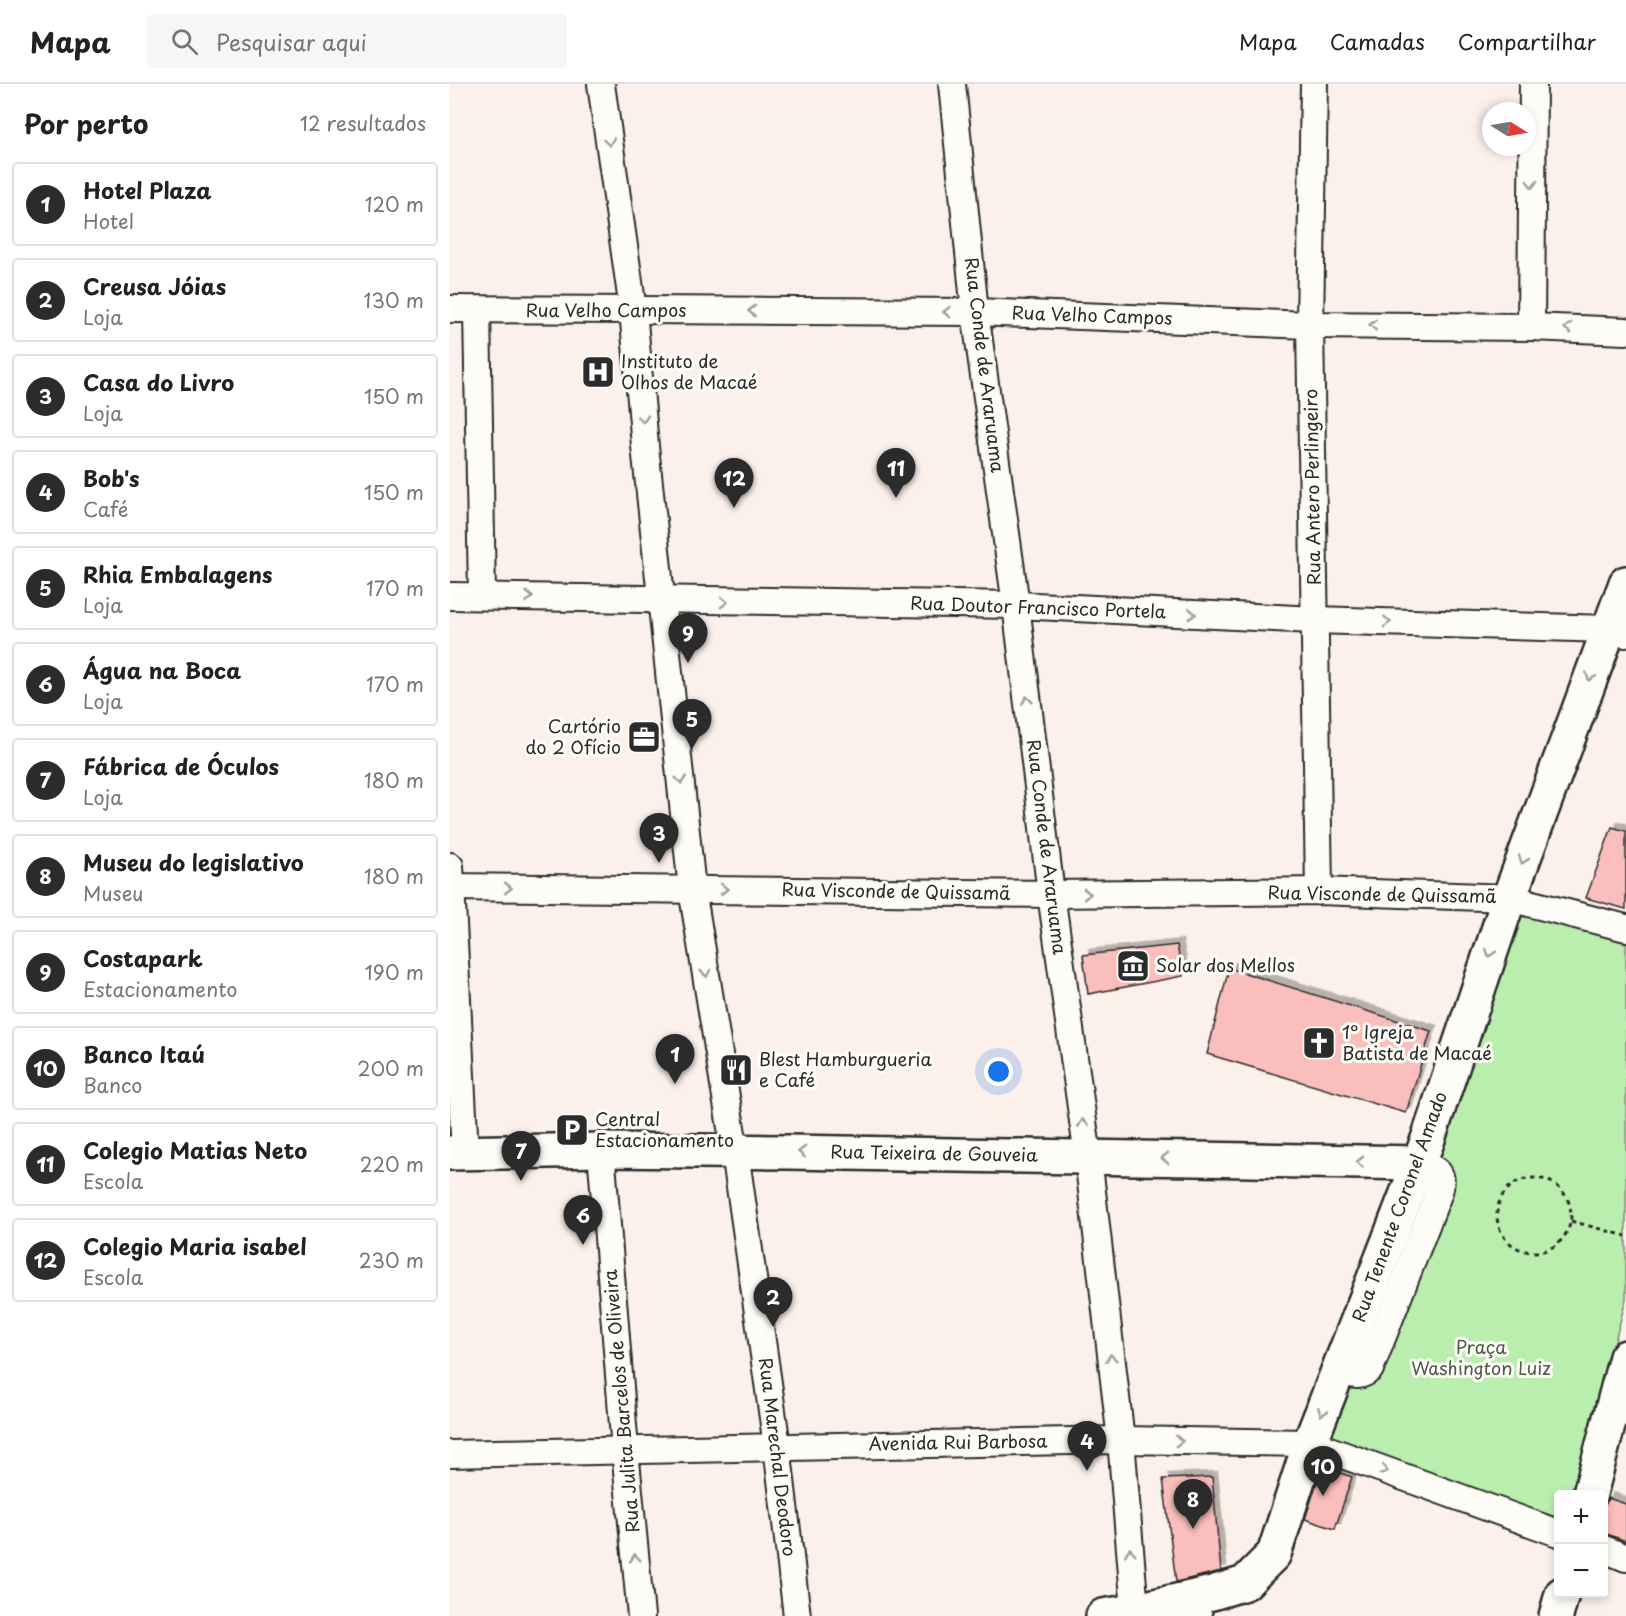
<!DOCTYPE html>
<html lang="pt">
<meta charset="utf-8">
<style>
:root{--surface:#fff;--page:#f6f6f6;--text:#222;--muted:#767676;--line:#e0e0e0;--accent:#2b2b2b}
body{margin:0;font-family:"Playpen Sans",sans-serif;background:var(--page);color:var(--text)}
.controls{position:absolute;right:18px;bottom:18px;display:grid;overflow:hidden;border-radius:6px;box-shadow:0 3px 9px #0003}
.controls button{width:54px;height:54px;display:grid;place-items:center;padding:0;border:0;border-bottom:2px solid var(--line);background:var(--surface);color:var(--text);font:30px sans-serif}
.compass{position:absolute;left:1032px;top:18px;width:54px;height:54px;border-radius:50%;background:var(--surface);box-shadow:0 3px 9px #0003;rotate:101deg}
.you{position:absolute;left:549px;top:988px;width:21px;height:21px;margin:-15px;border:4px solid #fff;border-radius:50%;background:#1a73e8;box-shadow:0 0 0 9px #1a73e833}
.badge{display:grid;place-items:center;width:39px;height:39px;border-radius:50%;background:var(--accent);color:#fff;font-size:20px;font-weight:700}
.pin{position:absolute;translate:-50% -50px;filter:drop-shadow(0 2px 3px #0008)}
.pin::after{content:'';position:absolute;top:32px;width:21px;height:18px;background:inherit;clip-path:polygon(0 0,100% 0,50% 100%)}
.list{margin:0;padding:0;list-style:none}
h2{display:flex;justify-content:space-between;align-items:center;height:78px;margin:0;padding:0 24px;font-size:26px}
h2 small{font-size:20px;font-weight:400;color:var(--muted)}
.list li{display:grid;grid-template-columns:39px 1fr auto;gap:18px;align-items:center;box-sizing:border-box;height:84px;margin:0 12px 12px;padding:0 12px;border:2px solid var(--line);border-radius:6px}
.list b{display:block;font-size:22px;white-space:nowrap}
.list p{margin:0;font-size:20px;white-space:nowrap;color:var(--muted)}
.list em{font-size:20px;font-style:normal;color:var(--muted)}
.icon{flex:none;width:33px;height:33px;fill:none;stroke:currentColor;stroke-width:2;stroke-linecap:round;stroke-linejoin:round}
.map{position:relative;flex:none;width:1176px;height:1532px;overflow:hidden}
header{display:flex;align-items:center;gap:36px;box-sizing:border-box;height:84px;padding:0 30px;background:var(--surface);border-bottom:2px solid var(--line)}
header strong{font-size:28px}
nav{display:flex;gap:33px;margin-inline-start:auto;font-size:21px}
.search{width:420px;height:54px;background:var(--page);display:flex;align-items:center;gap:15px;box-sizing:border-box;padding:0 21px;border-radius:6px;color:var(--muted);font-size:22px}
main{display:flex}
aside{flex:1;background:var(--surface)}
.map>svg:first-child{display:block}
</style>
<header>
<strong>Mapa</strong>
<div class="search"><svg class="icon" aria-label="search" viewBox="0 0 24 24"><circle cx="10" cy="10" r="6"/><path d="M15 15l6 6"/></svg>Pesquisar aqui</div>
<nav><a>Mapa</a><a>Camadas</a><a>Compartilhar</a></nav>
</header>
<main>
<aside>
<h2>Por perto<small>12 resultados</small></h2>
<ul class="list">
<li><span class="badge">1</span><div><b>Hotel Plaza</b><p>Hotel</p></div><em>120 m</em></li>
<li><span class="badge">2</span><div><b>Creusa Jóias</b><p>Loja</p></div><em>130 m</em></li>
<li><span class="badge">3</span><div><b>Casa do Livro</b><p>Loja</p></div><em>150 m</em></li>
<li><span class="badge">4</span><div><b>Bob's</b><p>Café</p></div><em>150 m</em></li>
<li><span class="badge">5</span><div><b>Rhia Embalagens</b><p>Loja</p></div><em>170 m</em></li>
<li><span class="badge">6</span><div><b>Água na Boca</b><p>Loja</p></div><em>170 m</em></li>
<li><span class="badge">7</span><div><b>Fábrica de Óculos</b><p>Loja</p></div><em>180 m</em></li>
<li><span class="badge">8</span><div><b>Museu do legislativo</b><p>Museu</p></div><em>180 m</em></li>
<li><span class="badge">9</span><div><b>Costapark</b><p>Estacionamento</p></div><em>190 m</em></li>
<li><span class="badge">10</span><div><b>Banco Itaú</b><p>Banco</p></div><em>200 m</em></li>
<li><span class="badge">11</span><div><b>Colegio Matias Neto</b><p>Escola</p></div><em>220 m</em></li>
<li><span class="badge">12</span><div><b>Colegio Maria isabel</b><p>Escola</p></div><em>230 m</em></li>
</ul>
</aside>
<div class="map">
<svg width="1176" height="1532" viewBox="0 0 1176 1532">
<defs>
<filter id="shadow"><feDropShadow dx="5.5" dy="-5.5" stdDeviation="0" flood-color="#0004"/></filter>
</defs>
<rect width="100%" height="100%" fill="#fcf0eb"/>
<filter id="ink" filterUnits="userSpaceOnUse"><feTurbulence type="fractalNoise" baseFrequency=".0167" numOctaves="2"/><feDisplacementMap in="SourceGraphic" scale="12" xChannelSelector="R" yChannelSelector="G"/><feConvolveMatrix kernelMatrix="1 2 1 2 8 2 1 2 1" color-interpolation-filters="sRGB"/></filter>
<g filter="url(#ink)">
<path fill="#baeeaf" stroke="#728c6d" stroke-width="1.5" d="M1064,829L1176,858V1215L1125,1410H1108V1437L864,1358Z"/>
<g fill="#fabebc" stroke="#2b2b2b" stroke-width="1.5" filter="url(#shadow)">
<path d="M1162,743L1176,747V825L1136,814Z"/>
<path d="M727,861L733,892L638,910L633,871Z"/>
<path d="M779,884L981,947L956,1029L757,970Z"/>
<path d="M872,1383L902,1393L885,1445L855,1435Z"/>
<path d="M762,1393L771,1487L726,1498L713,1395Z"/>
<path d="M1158,1414L1176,1420V1457L1154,1449V1423Z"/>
</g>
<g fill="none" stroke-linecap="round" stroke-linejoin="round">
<defs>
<g id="minor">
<path d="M151,0L183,226L195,362L242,805L285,1068L327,1362L347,1532"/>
<path d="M502,0L525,228L566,521L601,810L638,1073L671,1356L685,1526"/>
<path d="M864,0L860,241L869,807"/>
<path d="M0,225L525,228L860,241L1081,243L1176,247"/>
<path d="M27,226L32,511"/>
<path d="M1081,243L1083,0"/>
<path d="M0,512L566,521L865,536L1158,545L1176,550"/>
<path d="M0,782L15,1069"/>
<path d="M0,803L601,810L869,807L1059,814L1176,844"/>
<path d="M151,1066L175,1366L191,1532"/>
<path d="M889,1287C901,1290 910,1295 920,1285L989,1108C995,1087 986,1086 969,1079"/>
<path d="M0,1370L671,1356L860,1359L1108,1449"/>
<path d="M1154,1465L1176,1474"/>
</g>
<g id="major">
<path d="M0,1069L151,1066L338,1068L969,1079"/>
<path d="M1140,1410L1176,1273"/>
<path d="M695,1524L762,1509L795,1499L824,1470L860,1359L977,1058L1059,814L1176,499"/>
<path d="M1106,1532L1112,1510"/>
</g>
<path id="highway" d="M653,1532L689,1526L745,1532"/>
</defs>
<use href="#minor" stroke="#2b2b2b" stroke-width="30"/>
<use href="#major" stroke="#2b2b2b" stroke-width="38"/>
<use href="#highway" stroke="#2b2b2b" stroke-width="38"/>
<g stroke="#2b2b2b" stroke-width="3" stroke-dasharray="4.5 4.5" stroke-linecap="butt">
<circle cx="1084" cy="1131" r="37"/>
<path d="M1121,1137L1176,1152"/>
</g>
<use href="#minor" stroke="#fdfcf7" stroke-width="26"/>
<use href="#major" stroke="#fdfcf7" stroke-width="33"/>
<use href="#highway" stroke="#fdfcf7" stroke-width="33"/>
</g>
<defs><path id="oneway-chevron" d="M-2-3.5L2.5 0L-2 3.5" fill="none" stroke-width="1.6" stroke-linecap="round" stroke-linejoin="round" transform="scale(1.5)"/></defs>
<g stroke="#9e9e9b">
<use href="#oneway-chevron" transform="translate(159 58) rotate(82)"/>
<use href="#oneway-chevron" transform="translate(1082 100) rotate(90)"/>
<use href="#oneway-chevron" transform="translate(302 227) rotate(-180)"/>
<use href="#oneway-chevron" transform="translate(497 228) rotate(-180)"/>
<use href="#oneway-chevron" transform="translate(923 241) rotate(-179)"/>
<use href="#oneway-chevron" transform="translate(1118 244) rotate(-178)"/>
<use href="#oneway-chevron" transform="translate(193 335) rotate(85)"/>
<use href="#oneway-chevron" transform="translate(79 513) rotate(2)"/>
<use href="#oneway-chevron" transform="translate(274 518) rotate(1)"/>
<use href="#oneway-chevron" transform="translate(742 530) rotate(3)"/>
<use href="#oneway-chevron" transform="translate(937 538) rotate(2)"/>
<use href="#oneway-chevron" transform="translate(1140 593) rotate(110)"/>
<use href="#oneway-chevron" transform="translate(577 616) rotate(-97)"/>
<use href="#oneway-chevron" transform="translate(231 696) rotate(84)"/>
<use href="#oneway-chevron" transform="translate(1073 776) rotate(110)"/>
<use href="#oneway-chevron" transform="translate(58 804)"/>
<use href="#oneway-chevron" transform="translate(274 805) rotate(1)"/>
<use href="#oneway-chevron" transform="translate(637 810) rotate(-1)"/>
<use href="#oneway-chevron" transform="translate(1040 869) rotate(108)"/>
<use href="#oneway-chevron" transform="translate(256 889) rotate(81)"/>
<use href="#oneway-chevron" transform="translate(633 1039) rotate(-98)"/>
<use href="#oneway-chevron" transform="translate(352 1068) rotate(-179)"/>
<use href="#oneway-chevron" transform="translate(715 1074) rotate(-179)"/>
<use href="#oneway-chevron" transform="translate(910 1078) rotate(-179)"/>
<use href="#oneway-chevron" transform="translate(661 1274) rotate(-97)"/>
<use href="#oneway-chevron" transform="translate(872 1328) rotate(112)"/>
<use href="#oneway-chevron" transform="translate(729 1357) rotate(1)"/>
<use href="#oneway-chevron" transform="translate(934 1386) rotate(20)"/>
<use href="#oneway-chevron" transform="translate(680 1468) rotate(-95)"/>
<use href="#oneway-chevron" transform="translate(185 1474) rotate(-96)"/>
</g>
</g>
<defs>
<symbol id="hospital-square" viewBox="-11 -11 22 22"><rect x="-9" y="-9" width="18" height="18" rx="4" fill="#2b2b2b" stroke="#fdfcf7"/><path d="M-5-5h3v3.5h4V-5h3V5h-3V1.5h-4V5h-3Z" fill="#fff"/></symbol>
<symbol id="office-square" viewBox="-11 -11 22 22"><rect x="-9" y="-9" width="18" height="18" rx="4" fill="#2b2b2b" stroke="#fdfcf7"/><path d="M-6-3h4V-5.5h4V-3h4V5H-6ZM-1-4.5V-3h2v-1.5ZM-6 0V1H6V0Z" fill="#fff"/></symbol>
<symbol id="museum-square" viewBox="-11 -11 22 22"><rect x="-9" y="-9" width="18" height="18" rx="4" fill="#2b2b2b" stroke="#fdfcf7"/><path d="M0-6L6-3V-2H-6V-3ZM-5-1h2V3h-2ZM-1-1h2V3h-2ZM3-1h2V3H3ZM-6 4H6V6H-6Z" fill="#fff"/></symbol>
<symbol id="church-square" viewBox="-11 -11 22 22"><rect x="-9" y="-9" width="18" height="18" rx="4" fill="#2b2b2b" stroke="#fdfcf7"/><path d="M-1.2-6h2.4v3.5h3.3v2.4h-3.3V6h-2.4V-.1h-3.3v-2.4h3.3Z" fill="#fff"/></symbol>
<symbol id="restaurant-square" viewBox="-11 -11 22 22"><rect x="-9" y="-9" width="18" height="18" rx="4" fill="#2b2b2b" stroke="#fdfcf7"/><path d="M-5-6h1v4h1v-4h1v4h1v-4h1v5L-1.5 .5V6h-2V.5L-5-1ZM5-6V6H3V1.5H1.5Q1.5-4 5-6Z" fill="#fff"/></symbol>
<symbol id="parking-square" viewBox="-11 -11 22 22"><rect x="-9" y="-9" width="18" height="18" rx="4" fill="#2b2b2b" stroke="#fdfcf7"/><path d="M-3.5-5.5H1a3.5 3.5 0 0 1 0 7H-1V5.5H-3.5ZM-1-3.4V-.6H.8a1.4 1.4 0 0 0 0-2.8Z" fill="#fff"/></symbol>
</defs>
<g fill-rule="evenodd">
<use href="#hospital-square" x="129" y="269" width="38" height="38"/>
<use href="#office-square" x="175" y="634" width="38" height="38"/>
<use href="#museum-square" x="664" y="863" width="38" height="38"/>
<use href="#church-square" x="850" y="940" width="38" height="38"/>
<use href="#restaurant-square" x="267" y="967" width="38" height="38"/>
<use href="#parking-square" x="103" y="1027" width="38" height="38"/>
</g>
<g text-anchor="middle" stroke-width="6" stroke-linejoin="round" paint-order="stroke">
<g font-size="18" fill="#2b2b2b" stroke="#fdfcf7">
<text x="156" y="233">Rua Velho Campos</text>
<text transform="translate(642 232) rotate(2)" y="6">Rua Velho Campos</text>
<text transform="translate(534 281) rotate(83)" y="6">Rua Conde de Araruama</text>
<text transform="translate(863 403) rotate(-91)" y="6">Rua Antero Perlingeiro</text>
<text transform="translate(588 524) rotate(2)" y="6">Rua Doutor Francisco Portela</text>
<text transform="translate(596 763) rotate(83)" y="6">Rua Conde de Araruama</text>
<text transform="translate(446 808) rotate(1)" y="6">Rua Visconde de Quissamã</text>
<text transform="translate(932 811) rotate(1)" y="6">Rua Visconde de Quissamã</text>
<text transform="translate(484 1070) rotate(1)" y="6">Rua Teixeira de Gouveia</text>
<text transform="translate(950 1123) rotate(-70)" y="6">Rua Tenente Coronel Amado</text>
<text transform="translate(172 1317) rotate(-95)" y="6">Rua Julita Barcelos de Oliveira</text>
<text transform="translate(508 1359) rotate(-1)" y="6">Avenida Rui Barbosa</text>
<text transform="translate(327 1373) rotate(83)" y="6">Rua Marechal Deodoro</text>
</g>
<g font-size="18" fill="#2b2b2b" stroke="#fdfcf7" text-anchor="start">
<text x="171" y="284">Instituto de<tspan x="171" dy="21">Olhos de Macaé</tspan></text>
<text x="171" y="649" text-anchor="end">Cartório<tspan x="171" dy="21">do 2 Ofício</tspan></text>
<text x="706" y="888">Solar dos Mellos</text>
<text x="892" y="955">1° Igreja<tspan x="892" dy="21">Batista de Macaé</tspan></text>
<text x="309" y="982">Blest Hamburgueria<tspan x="309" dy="21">e Café</tspan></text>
<text x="145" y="1042">Central<tspan x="145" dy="21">Estacionamento</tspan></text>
</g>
<g font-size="18" fill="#4f5c4c" stroke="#fdfcf7">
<text x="1031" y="1270">Praça<tspan x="1031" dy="21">Washington Luiz</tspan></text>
</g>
</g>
</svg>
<div class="controls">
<button>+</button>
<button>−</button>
</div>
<svg class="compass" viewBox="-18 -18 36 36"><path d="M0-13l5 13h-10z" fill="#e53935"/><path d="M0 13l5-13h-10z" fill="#767676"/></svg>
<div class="you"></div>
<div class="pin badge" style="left:225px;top:1000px">1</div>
<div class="pin badge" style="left:323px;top:1243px">2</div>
<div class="pin badge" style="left:209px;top:779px">3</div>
<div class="pin badge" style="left:637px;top:1387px">4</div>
<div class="pin badge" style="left:242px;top:665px">5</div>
<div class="pin badge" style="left:133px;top:1161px">6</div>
<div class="pin badge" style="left:71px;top:1097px">7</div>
<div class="pin badge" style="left:743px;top:1445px">8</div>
<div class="pin badge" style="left:238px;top:579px">9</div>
<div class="pin badge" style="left:873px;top:1412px">10</div>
<div class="pin badge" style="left:446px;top:414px">11</div>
<div class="pin badge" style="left:284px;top:424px">12</div>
</div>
</main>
